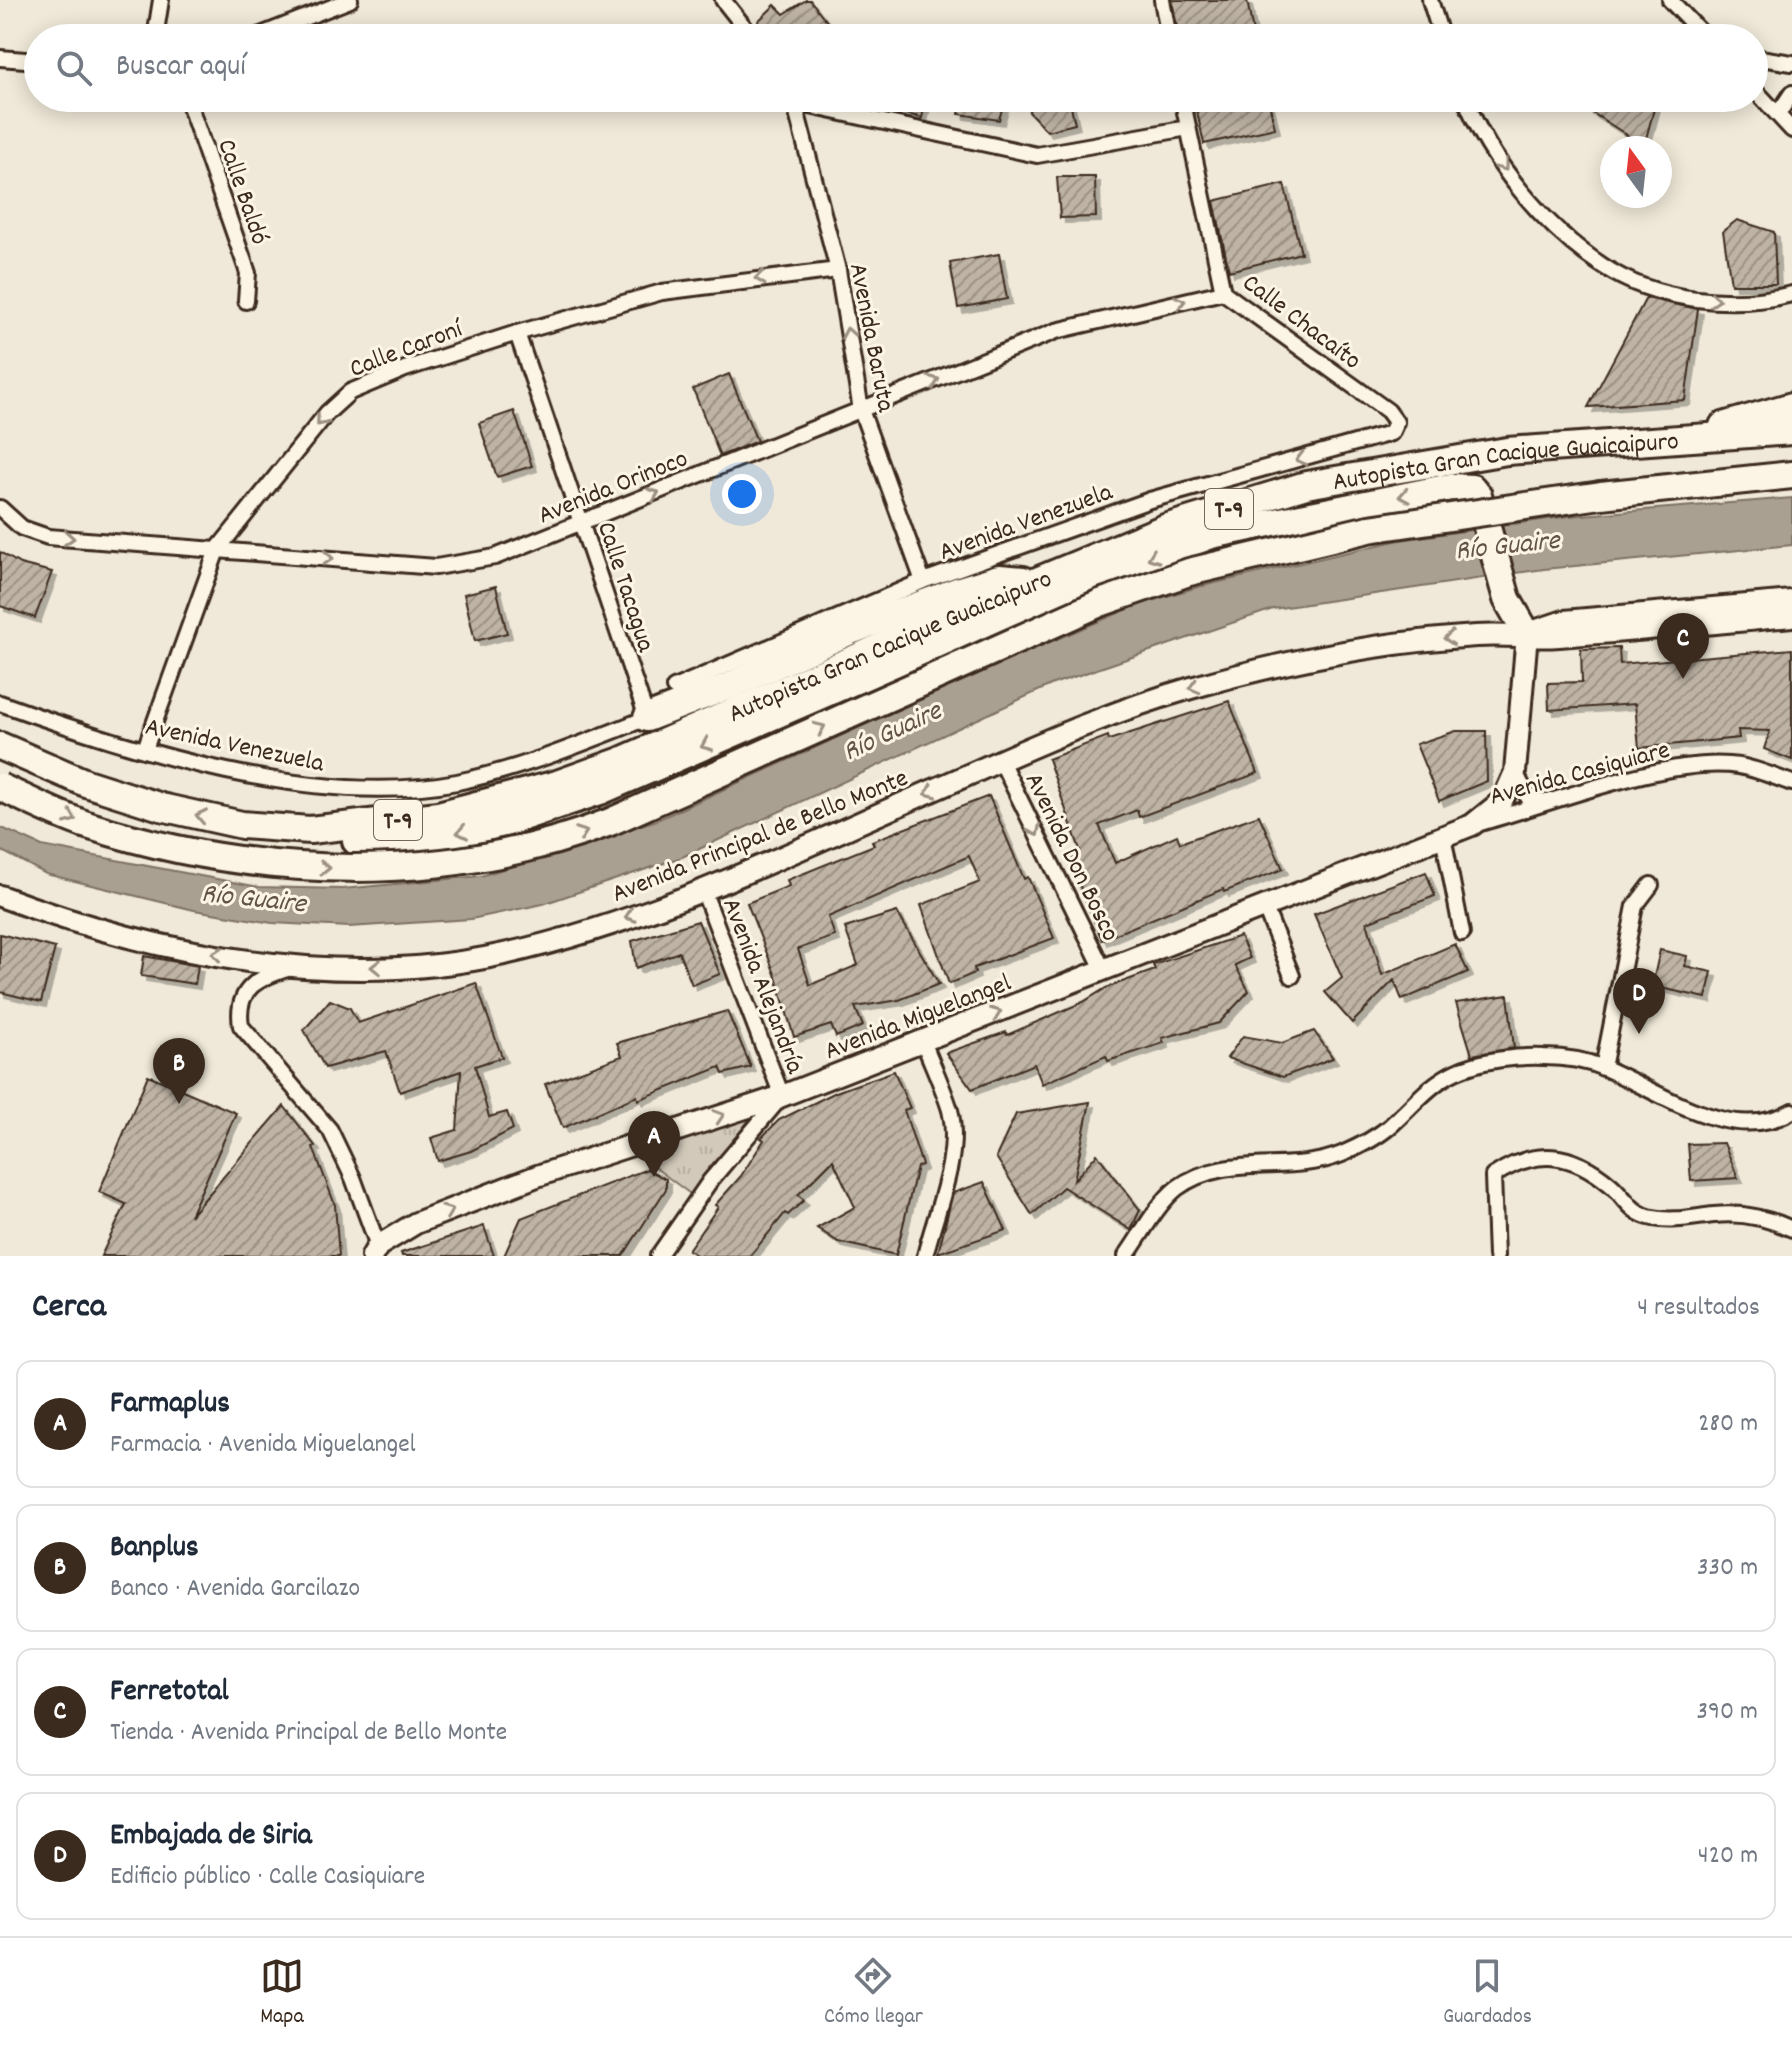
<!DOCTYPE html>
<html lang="es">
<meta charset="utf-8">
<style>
:root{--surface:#fff;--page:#f6f6f7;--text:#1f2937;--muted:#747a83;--line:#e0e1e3;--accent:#3b2a1e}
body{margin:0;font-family:Dekko,sans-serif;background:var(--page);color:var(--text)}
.compass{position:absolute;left:1600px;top:136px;width:72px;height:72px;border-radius:50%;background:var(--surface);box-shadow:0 4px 20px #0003;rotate:345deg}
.you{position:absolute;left:742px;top:494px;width:28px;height:28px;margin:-20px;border:6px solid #fff;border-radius:50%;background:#1a73e8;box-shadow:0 0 0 12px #1a73e833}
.badge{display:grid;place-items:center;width:52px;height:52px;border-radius:50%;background:var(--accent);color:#fff;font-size:26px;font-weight:700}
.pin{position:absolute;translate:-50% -66px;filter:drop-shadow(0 2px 4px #0008)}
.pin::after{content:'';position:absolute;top:42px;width:28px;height:24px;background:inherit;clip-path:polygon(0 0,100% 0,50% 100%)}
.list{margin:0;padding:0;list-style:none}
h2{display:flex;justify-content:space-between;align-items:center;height:104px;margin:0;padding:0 32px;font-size:34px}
h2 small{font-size:26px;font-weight:400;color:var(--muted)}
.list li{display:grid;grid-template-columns:52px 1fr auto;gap:24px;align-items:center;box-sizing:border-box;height:128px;margin:0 16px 16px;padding:0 16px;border:2px solid var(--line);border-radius:16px}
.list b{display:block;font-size:30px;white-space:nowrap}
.list p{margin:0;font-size:26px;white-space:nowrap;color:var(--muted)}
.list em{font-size:26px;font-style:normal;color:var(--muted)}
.icon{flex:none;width:44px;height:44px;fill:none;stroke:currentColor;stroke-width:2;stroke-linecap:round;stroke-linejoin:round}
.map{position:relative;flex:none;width:1792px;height:1256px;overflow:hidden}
.search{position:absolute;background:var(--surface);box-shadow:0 4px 20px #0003;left:24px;right:24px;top:24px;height:88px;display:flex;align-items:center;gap:20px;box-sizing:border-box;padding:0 28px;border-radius:44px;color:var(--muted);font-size:30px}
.sheet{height:680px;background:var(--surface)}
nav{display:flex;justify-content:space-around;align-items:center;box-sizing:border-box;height:112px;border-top:2px solid var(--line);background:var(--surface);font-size:22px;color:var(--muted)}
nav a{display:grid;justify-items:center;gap:4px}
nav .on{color:var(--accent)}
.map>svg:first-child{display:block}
</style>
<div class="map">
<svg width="1792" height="1256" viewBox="0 0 1792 1256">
<defs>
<pattern id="park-tufts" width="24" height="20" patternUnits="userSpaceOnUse" patternTransform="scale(2)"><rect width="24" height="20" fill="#d2c9ba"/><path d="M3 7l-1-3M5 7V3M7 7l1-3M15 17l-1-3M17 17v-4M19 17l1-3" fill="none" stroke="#b5ad9f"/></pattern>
<pattern id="building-hatch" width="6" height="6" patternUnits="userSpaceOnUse" patternTransform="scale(2)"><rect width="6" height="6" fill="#beb3a4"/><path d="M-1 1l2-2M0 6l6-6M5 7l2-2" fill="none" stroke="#9c9285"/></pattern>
<filter id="shadow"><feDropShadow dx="5" dy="5" stdDeviation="0" flood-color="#0004"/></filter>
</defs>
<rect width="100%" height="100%" fill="#f0e9d9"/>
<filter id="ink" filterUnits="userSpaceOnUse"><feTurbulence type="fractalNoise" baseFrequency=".0125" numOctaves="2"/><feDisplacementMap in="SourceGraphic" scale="16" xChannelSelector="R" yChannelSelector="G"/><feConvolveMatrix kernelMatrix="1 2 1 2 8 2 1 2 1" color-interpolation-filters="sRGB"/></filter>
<g filter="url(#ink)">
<path fill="url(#park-tufts)" stroke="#867a6c" stroke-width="2" d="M753,1114L693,1196L641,1157Z"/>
<path fill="#aaa091" stroke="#7e7163" stroke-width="2" d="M1792,498V545L1544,569L1273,609L1053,684L682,857L543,904L471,919L349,927L272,923L194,910L46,874L0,850V827L42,846L259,887L342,889L481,876L657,820L1000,663L1140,604L1198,587L1400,540L1570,516Z"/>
<g fill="url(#building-hatch)" stroke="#3b2a1e" stroke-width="2" filter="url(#shadow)">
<path d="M806,0H810L832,28L830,38H771L758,21L775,5L784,14Z"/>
<path d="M1172,0H1247L1254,38H1179Z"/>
<path d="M891,98H926L922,118L888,109Z"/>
<path d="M962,98H1005L999,120L959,114Z"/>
<path d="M1028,98H1069L1075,124L1047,131L1029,112Z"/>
<path d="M1194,98H1268L1275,128L1204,144Z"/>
<path d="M1595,98H1657L1644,146L1588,110Z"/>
<path d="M1057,177H1095L1096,217L1060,218Z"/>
<path d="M1284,184L1301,253L1229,271L1214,201Z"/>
<path d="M1737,220L1774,232L1776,284H1731L1723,231Z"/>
<path d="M999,254L1007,299L958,308L950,263Z"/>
<path d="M1646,298L1698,309L1685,400L1588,407Z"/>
<path d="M729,374L757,441L720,456L693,389Z"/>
<path d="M514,411L532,466L497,477L479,423Z"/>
<path d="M0,552L20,564L52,572L35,618L0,606Z"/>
<path d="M496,586L507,633L475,641L464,594Z"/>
<path d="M1619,648L1620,664L1792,649V760L1764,749L1770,731L1738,730L1739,738L1639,748L1635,704L1549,710L1548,683L1582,682L1581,649Z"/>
<path d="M1229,701L1258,773L1139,817L1137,810L1099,825L1115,863L1177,835L1180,843L1259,815L1283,869L1224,892L1223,889L1102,940L1067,855L1080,850L1048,759L1108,736L1109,740Z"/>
<path d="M1456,731H1486L1487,781L1439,801L1416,744Z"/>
<path d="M989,796L1024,879L1028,877L1054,938L974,968L975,973L949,984L921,905L980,882L969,856L828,917L835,936L798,949L810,985L858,965L845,928L897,912L939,984L899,1000L855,1007L863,1026L836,1037L831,1025L794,1037L775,974L747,903L789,886L787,880L874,845L872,841Z"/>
<path d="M1426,872L1435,896L1367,922L1382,975L1455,944L1468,972L1402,1000L1394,980L1352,1023L1325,992L1342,978L1314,914Z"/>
<path d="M698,921L720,974L692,985L679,952L636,968L632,941Z"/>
<path d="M0,934L55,948L41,1002L0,992Z"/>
<path d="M1240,936L1250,958L1235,965L1249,991L1219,1023L1162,1038L1164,1043L1108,1061L1106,1056L1042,1084L1034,1064L972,1089L946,1053L1006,1032L1007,1035L1083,1002L1106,988L1155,970L1153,965Z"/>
<path d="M1660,950L1687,956L1685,966L1712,972L1706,998L1652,986Z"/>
<path d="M144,956L198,966L195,984L141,976Z"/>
<path d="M476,983L502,1057L475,1066L489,1117L507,1112L513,1129L471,1151L438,1161L431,1138L457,1130L461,1071L400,1092L386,1051L325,1068L304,1030L330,1000L350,1008L358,1023Z"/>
<path d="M1508,995L1514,1048L1472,1055L1456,1003Z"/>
<path d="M727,1011L751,1067L723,1074L720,1067L638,1100L637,1096L563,1128L545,1084L622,1056L617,1043Z"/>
<path d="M1314,1031L1333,1058L1283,1077L1227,1058L1243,1036L1282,1043Z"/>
<path d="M894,1071L910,1108L904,1110L922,1165L917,1167L896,1255L838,1242L817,1228L855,1207L833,1160L798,1195L804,1200L788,1215L785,1213L750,1256H698L688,1250L718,1207L715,1205L741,1176L764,1140L761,1138L779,1120L836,1092Z"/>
<path d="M148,1075L236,1113L190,1216L284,1106L315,1146L313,1147L335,1205L339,1256H101L126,1204L99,1192Z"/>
<path d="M1090,1102L1074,1180L1097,1154L1140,1210L1131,1230L1063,1187L1032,1215L996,1157L1016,1114Z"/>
<path d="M1724,1143L1738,1178L1691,1181L1688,1144Z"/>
<path d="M647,1169L666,1179V1189L623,1256H504L521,1218Z"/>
<path d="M984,1182L1006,1230L938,1253L953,1193Z"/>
<path d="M484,1226L494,1256H402L401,1253Z"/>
</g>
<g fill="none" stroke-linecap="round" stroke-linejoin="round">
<defs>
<g id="street">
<path d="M723,0L753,38"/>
<path d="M1162,0L1169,38"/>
<path d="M1430,0L1442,38"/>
<path d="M1670,0L1706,38"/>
<path d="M155,38L161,0"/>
<path d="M253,38L350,0"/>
<path d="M1754,57L1792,63"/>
<path d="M0,58L38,61"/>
<path d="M1754,89L1792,130"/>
<path d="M187,98L248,273L246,301"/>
<path d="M793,98L838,270L861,410L923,581"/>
<path d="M1465,98C1490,162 1545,228 1603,266C1655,301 1732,309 1792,294"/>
<path d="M796,103L1037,155L1188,128"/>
<path d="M1778,114L1792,93"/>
<path d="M0,508L22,528L48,537L436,567L495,557L1056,331L1223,292"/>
<path d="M674,688L923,581L1150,500L1391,433L1396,422L1388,411L1223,292L1182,98"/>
<path d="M0,703C133,751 315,809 457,782C522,769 585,742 647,718L517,333"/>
<path d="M145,749L217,550L327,413L350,392L405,369L517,333L662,292L838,270"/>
<path d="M1001,761L1104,971"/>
<path d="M1515,772L1529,799L1546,802"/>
<path d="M1480,823C1550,804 1670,755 1739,766C1757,769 1775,777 1792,783"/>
<path d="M1443,836L1462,933"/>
<path d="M1264,905L1292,976"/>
<path d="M290,968C258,978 235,988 241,1026L330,1130L353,1178L378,1246"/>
<path d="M923,1041C932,1064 943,1087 950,1110C962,1155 935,1213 925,1256"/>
<path d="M1603,1068L1635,906L1651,885"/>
<path d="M658,1256L710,1181L782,1096L703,890"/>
<path d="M1126,1256C1142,1234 1156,1205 1177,1188C1226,1152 1289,1176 1342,1154C1358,1147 1376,1138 1389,1127C1410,1109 1429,1084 1455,1072C1480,1060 1516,1056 1544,1057C1564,1057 1585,1060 1604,1068C1658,1090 1732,1147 1792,1111"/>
<path d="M1496,1256L1493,1176C1535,1148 1571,1151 1611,1185C1626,1198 1631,1214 1653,1218C1673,1222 1694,1217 1714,1215C1740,1212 1768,1218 1792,1229"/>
</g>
<g id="secondary">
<path d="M1534,631L1564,621L1792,601"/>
<path d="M0,896C157,955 337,991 504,954C653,921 792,852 931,791C1017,754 1101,714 1191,688C1284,661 1379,642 1476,636C1504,634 1532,638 1559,636C1637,631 1714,623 1792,616"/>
<path d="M372,1256L378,1246L416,1223L537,1176L782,1096L1472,825L1502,801L1515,772L1527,634"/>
</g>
<g id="highway">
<path d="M1723,426L1792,406"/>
<path d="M1601,495L1792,475"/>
<path d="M647,718L729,686L853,630L957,591L999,578L1023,580"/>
<path id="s1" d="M0,746L86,783L161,807L242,825L310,830L438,815L557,784L621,761L947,618L1165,528L1306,485L1507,451L1792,431"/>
<path d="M356,841L451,835L508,822L600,791L1043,599L1211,535L1451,487L1472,488L1478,495L1507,599L1527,634"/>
</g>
</defs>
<use href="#street" stroke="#3b2a1e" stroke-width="20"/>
<use href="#secondary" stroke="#3b2a1e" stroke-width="26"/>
<use href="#highway" stroke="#3b2a1e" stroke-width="32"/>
<use href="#street" stroke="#fcf5e5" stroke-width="14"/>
<use href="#secondary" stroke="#fcf5e5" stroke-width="20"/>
<use href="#highway" stroke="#fcf5e5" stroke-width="26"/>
<defs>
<path id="highway-bridge" d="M0,787C29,800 59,816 90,826C257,879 445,886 610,822L1100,603L1189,572L1369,529L1601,495"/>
</defs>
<use href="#highway-bridge" stroke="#3b2a1e" stroke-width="32" stroke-linecap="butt"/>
<use href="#highway-bridge" stroke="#fcf5e5" stroke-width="26"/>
</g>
<defs><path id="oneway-chevron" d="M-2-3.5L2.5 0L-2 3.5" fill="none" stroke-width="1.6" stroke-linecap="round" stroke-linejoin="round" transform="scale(2)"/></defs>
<g stroke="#9c9082">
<use href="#oneway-chevron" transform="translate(1503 166) rotate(53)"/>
<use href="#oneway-chevron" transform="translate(760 278) rotate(173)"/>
<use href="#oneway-chevron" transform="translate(1715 300) rotate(4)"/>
<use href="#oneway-chevron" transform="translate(1180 302) rotate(-13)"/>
<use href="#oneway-chevron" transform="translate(848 333) rotate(-100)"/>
<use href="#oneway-chevron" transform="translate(934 381) rotate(-22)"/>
<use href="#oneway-chevron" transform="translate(321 421) rotate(130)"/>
<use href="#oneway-chevron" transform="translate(1301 459) rotate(165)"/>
<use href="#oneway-chevron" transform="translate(654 494) rotate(-22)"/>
<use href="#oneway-chevron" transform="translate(1404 496) rotate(170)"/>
<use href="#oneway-chevron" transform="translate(69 538) rotate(4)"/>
<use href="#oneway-chevron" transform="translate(1153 557) rotate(159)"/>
<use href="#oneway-chevron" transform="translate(328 558) rotate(4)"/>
<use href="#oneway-chevron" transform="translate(1449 638) rotate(175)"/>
<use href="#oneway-chevron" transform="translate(1194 687) rotate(164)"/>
<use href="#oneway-chevron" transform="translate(820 728) rotate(-24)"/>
<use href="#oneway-chevron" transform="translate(706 745) rotate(157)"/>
<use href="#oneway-chevron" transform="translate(930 792) rotate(157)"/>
<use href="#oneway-chevron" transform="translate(201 816) rotate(-168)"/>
<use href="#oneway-chevron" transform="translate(71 818) rotate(23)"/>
<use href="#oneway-chevron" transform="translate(1035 831) rotate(64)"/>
<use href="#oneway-chevron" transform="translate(462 832) rotate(168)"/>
<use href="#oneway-chevron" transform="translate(582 833) rotate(-20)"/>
<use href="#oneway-chevron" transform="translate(325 868) rotate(-1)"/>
<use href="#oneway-chevron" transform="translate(630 916) rotate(161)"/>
<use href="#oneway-chevron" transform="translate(217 954) rotate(-171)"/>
<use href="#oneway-chevron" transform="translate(376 967) rotate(-179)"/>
<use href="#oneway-chevron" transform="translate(996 1013) rotate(-21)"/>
<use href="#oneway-chevron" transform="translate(719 1116) rotate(-18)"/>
<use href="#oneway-chevron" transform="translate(448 1211) rotate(-21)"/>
</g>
</g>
<g text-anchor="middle" stroke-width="6" stroke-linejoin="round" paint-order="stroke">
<g fill="#fcf5e5" stroke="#75675a" stroke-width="2">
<rect x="1205" y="489" width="48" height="40" rx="6"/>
<rect x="374" y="800" width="48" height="40" rx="6"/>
</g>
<g font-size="24" font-weight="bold" fill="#3b2a1e">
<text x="1229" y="517">T-9</text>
<text x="398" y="828">T-9</text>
</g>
<g font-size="26" fill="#3b2a1e" stroke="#fcf5e5">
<text transform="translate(245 191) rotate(71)" y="9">Calle Baldó</text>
<text transform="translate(1303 320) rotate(37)" y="9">Calle Chacaíto</text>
<text transform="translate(874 337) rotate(79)" y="9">Avenida Baruta</text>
<text transform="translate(405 347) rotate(-21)" y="9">Calle Caroní</text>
<text dy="9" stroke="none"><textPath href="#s1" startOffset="1584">Autopista Gran Cacique Guaicaipuro</textPath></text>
<text transform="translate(612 485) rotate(-22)" y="9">Avenida Orinoco</text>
<text transform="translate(1025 520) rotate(-20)" y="9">Avenida Venezuela</text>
<text transform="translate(628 586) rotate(72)" y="9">Calle Tacagua</text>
<text dy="9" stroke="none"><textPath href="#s1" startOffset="936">Autopista Gran Cacique Guaicaipuro</textPath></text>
<text transform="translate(235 743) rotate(12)" y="9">Avenida Venezuela</text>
<text transform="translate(1579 771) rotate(-15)" y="9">Avenida Casiquiare</text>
<text transform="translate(759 834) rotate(-22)" y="9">Avenida Principal de Bello Monte</text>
<text transform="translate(1074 856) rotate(64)" y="9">Avenida Don Bosco</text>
<text transform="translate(765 985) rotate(69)" y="9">Avenida Alejandría</text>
<text transform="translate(917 1015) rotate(-21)" y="9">Avenida Miguelangel</text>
</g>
<g font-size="28" font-style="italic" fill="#625346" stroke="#fcf5e5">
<text transform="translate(1507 543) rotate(-6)" y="10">Río Guaire</text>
<text transform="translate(891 729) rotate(-25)" y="10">Río Guaire</text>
<text transform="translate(254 896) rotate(6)" y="10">Río Guaire</text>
</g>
</g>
</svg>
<svg class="compass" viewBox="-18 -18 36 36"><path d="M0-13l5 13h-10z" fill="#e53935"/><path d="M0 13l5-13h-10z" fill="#747a83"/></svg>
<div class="you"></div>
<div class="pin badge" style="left:654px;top:1177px">A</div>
<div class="pin badge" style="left:179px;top:1104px">B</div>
<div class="pin badge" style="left:1683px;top:679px">C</div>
<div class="pin badge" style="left:1639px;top:1034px">D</div>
<div class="search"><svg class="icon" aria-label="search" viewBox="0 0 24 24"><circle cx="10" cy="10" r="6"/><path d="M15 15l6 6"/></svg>Buscar aquí</div>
</div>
<section class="sheet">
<h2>Cerca<small>4 resultados</small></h2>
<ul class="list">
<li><span class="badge">A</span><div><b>Farmaplus</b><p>Farmacia · Avenida Miguelangel</p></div><em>280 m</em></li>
<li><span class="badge">B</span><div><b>Banplus</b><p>Banco · Avenida Garcilazo</p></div><em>330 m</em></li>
<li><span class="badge">C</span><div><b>Ferretotal</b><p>Tienda · Avenida Principal de Bello Monte</p></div><em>390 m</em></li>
<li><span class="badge">D</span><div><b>Embajada de Siria</b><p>Edificio público · Calle Casiquiare</p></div><em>420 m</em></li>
</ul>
</section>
<nav>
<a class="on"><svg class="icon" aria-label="map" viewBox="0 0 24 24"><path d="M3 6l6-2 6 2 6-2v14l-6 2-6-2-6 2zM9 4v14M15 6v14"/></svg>Mapa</a>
<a><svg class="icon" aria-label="directions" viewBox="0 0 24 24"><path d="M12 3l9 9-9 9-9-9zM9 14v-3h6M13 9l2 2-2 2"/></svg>Cómo llegar</a>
<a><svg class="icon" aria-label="saved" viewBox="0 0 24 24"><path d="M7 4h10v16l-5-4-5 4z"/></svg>Guardados</a>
</nav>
